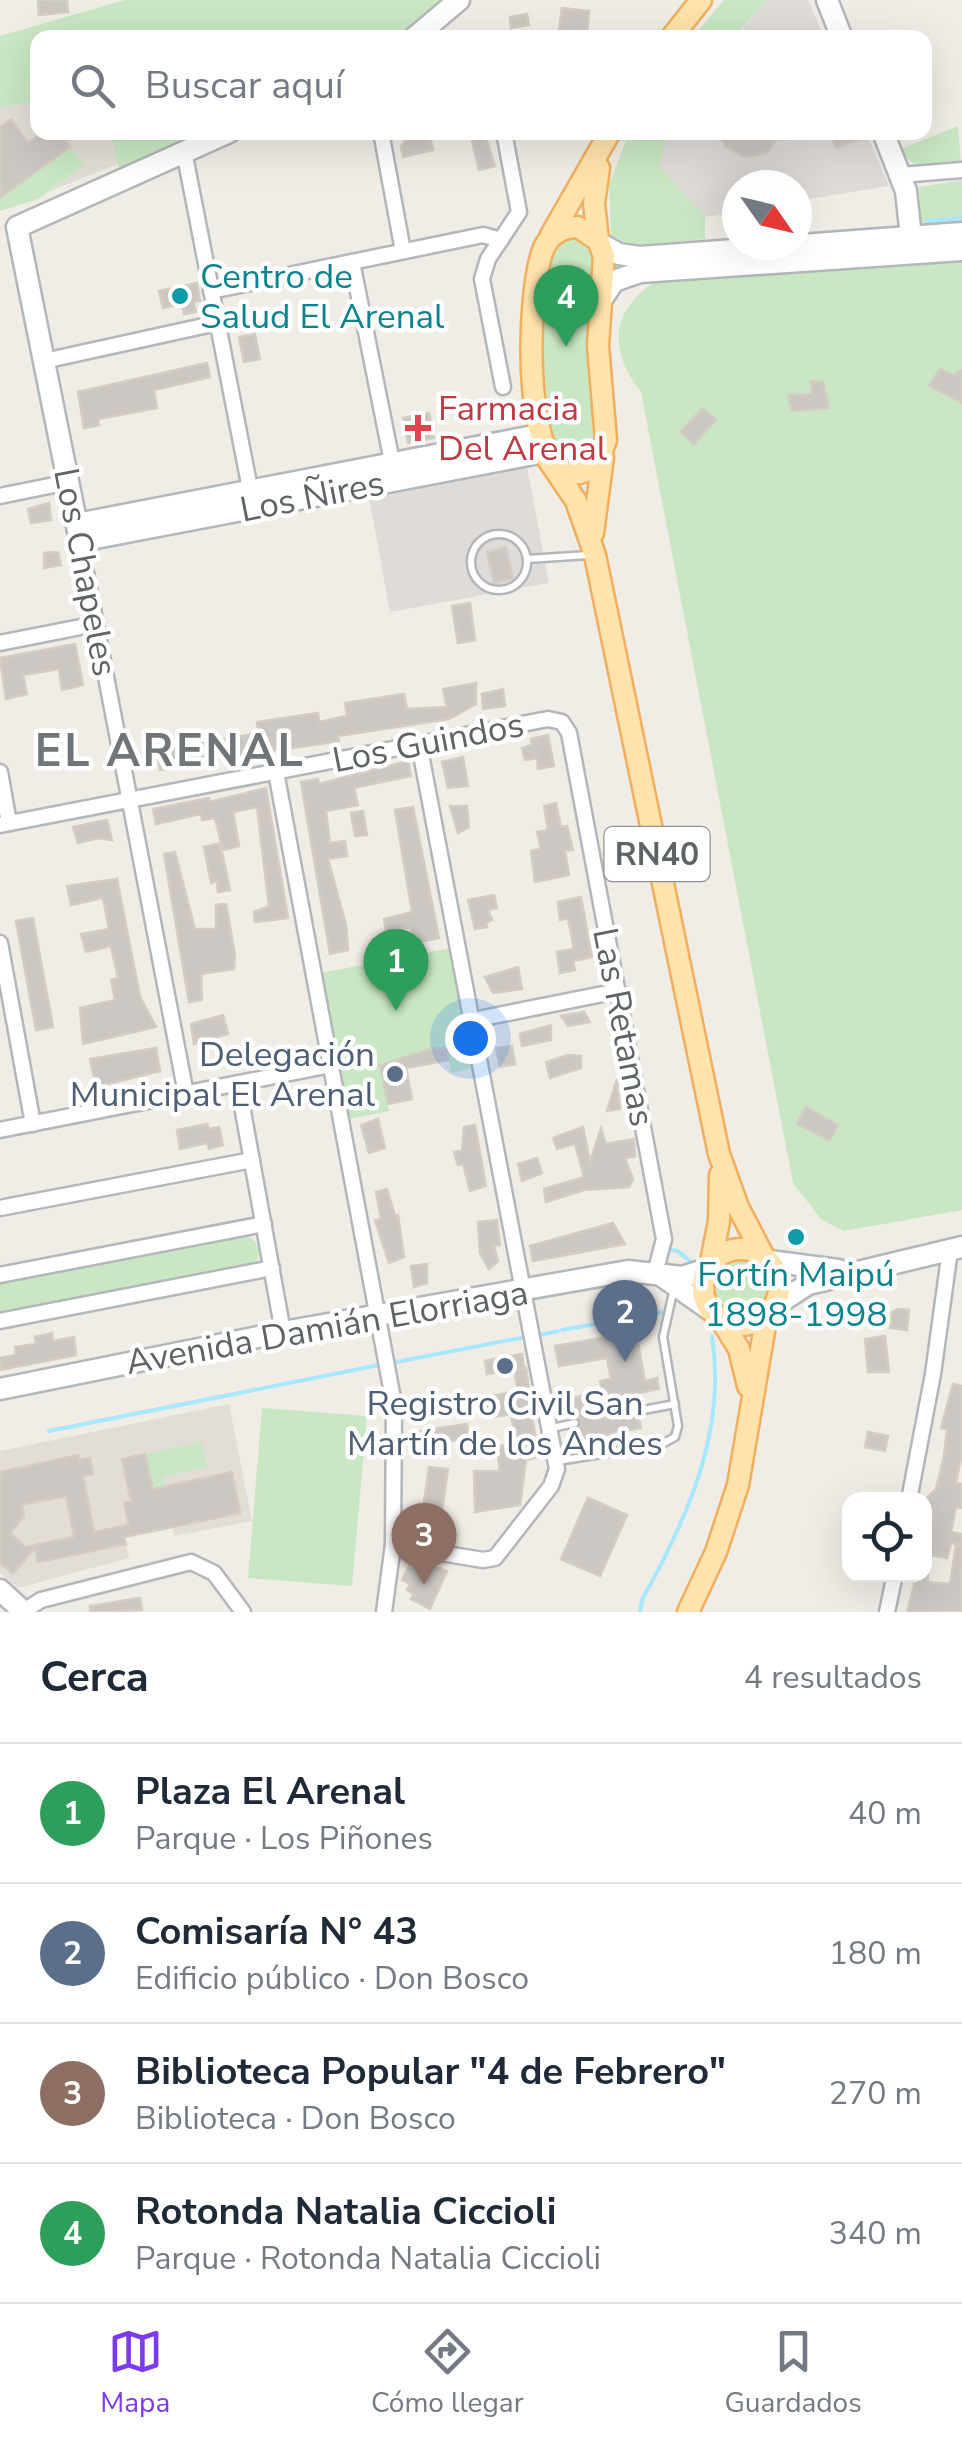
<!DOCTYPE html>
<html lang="es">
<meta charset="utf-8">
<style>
:root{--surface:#fff;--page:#f2f2f3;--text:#1f2937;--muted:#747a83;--line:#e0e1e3;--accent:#7c3aed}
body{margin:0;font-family:"Nunito Sans",sans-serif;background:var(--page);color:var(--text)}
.controls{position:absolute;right:30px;bottom:30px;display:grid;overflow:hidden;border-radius:20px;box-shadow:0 10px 40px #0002}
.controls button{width:90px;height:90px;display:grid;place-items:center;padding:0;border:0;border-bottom:2px solid var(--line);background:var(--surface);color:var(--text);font:50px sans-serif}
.compass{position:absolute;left:722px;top:170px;width:90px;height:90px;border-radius:50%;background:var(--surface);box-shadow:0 10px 40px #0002;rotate:124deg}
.you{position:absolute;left:470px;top:1038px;width:35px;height:35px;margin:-25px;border:8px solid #fff;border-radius:50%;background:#1a73e8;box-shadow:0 0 0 15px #1a73e833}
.badge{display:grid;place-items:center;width:65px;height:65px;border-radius:50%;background:var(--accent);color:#fff;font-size:32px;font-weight:700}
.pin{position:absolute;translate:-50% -82px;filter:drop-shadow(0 2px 5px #0008)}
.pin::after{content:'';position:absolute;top:52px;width:35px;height:30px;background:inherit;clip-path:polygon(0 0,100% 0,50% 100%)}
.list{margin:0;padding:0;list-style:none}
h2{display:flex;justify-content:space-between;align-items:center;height:130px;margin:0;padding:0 40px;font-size:42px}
h2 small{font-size:32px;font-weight:400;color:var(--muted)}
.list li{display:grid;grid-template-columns:65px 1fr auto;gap:30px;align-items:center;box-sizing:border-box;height:140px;padding:0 40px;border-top:2px solid var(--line)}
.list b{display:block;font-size:38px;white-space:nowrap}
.list p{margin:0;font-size:32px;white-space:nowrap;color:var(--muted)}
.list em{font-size:32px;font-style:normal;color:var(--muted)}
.icon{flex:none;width:55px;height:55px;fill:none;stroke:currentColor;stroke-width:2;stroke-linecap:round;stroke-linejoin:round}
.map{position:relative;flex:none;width:962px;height:1612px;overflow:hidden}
.search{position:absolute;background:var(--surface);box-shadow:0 10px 40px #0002;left:30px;right:30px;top:30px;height:110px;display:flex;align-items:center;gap:25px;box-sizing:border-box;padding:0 35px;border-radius:20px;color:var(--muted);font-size:38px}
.sheet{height:690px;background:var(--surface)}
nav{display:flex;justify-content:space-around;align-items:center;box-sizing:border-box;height:140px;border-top:2px solid var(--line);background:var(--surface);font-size:28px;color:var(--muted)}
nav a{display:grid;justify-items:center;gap:5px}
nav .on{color:var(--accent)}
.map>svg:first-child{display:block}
</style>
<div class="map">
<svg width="962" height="1612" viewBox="0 0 962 1612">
<rect width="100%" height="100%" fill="#f0ece6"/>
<g fill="#dfdbd8">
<path d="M767,0H808L824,37L734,38Z"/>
<path d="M669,133H866L889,186L797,201V185H737V212L705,217L659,166Z"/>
<path d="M527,467L549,583L390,612L369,497Z"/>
</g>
<g fill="#e3ddd7">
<path d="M37,100L38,132L110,133L118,164L0,211V108Z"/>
<path d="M229,1404L252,1521L174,1536L172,1521L161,1529L138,1534L136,1528L123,1531L129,1558L18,1588L0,1573V1451Z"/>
</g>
<g fill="#c9e7c3">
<path d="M125,0H443L402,37L38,38L37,100L0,108V36Z"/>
<path d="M724,0H767L734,37H693Z"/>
<path d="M958,126L961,162C939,164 911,174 901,149Z"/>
<path d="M110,132L206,133L120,172Z"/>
<path d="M629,133H669L659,166L705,217V239L632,246L611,235L609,185Z"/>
<path d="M70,147L84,165L38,199L0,211V198Z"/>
<path d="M962,180V226L921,223L919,187Z"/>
<path d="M575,237L595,251L598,443C590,456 582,466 565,460L551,442L541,335L548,256L561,240Z"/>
<path d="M962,260V1210L844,1231L821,1219L793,1183L641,392C610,353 609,313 653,283Z"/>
<path d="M451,948L474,1068L451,1073L447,1049L405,1056V1061L380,1066L389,1111L349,1119L321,973Z"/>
<path d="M243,1236L252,1238L260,1250L257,1260L249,1266L0,1315V1283Z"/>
<circle cx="741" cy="1286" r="29"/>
<path d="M262,1408L367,1416L352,1586L248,1578Z"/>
<path d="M202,1442L207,1467L163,1477L166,1494L154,1496L145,1454Z"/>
</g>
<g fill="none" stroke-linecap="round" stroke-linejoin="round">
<g stroke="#a7e7ff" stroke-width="4">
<path d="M927,221L962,218"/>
<path d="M665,1249L678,1251L692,1263"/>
<path d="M562,1330L662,1312"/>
<path d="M540,1335L558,1331"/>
<path d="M396,1362L526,1337"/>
<path d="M49,1431L379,1365"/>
<path d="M640,1612L642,1600C687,1519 727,1431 712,1336"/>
</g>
</g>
<g fill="#ccc7c3" stroke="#d5cdc4" stroke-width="2.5" fill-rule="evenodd">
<path d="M38,0H67L68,12L39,15Z"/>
<path d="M562,8L589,11L587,34L559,31Z"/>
<path d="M527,14L529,25L511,28L510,17Z"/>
<path d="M11,119L28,143L42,132H60L70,147L0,198V127Z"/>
<path d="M429,132L433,150L403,157L401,146L409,136Z"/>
<path d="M470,132H484L495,166L479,170Z"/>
<path d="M717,132H782L766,153L745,157L726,147Z"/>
<path d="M830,132H870V135L836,148Z"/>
<path d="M197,283L200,301L194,302L196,312L184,314L182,304L163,308L159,291Z"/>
<path d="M255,334L260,359L244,362L239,337Z"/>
<path d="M207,363L210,377L154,390L157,408L98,419L99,425L84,428L78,392Z"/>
<path d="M940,369L954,375L962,370V403L929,386Z"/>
<path d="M811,381L823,382L829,408L792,411L788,395L812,394Z"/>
<path d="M703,408L716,420L694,444L680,432Z"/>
<path d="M429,413L434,438L408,443L403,418Z"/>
<path d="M49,503L51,520L31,523L28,509Z"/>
<path d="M506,547L513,579L494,583L487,552Z"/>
<path d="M58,552L61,565L44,568V553Z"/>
<path d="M470,603L475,640L458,643L452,606Z"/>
<path d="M75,644L83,685L62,690L59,669L23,675L27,694L6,699L0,658Z"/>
<path d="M476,683V704L449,719L338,736L339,741L300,747L182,762V767L160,770L158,754L168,752L166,740L187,737L188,745L243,736L258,732L257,722L318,713L319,722L347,716L345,703L404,694L407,709L447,707L443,689Z"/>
<path d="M503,689L505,706L483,709L482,694Z"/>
<path d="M548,735L554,766L538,769L537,758L525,760L522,748L532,745L531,739Z"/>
<path d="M463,757L468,786L448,788L442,762Z"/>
<path d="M408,761L411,776L358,787L354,789L358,805L326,811L330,843L345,841L347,856L328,859L346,925L348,950L330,954L301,782L318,779L319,784Z"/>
<path d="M266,788L288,918L255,922L254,912L269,906L257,807L233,812L239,846L223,850L215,818L202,820L201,814L156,824L153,809L209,798L210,802Z"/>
<path d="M556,803L561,827L567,826L573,850L565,851L569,875L535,882L531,851L541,849L537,832L548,830L544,806Z"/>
<path d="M450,806H467L469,827L458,833Z"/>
<path d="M413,807L439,938L414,943L411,927L386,931L384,919L412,912L395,810Z"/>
<path d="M363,811L367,835L355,836L351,813Z"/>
<path d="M107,820L112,840L98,838L78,843L73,827Z"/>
<path d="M220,843L230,890L218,892L217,881L211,883L204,847Z"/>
<path d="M175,852L195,929H216V905L226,904L235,955L234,969L201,974L202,1000L189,1002L164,854Z"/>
<path d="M117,879L140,997L156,1027L83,1044L80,1008L115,1000L111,980L118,978L111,946L86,952L81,934L109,929L103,898L71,905L67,886Z"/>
<path d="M494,895L497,908L488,910L492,920L486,923L487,927L475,929L468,900Z"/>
<path d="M581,897L592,957L573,961L575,970L560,973L557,952L574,949L568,918L560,920L558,902Z"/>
<path d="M33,918L53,1027L36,1030L16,921Z"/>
<path d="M518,967L522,989L493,993L485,977Z"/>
<path d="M584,1012L590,1022L568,1026L561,1016Z"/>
<path d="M223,1015L228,1034L194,1044L191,1024Z"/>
<path d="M551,1025V1040L522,1046L520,1034Z"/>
<path d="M512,1046L515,1064L500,1067L496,1048Z"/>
<path d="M156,1048L160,1071L96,1087L90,1059Z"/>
<path d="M433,1048H447L449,1060L406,1068L412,1099L388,1104L380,1065Z"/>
<path d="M568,1055L581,1056V1068L550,1078L546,1062Z"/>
<path d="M617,1079L620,1109L607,1111Z"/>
<path d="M806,1107L838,1125L829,1141L797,1123Z"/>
<path d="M378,1119L385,1148L369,1153L361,1125Z"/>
<path d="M207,1124L209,1129L219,1127L223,1145L209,1149L207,1143L180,1149L177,1130Z"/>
<path d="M475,1125L486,1186L470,1191L463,1164L458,1165L454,1152L462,1151L464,1127Z"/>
<path d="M583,1127L590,1162L601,1128L606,1144L634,1139L635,1157L625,1158L633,1179L629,1187L584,1190L546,1202L544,1189L584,1177L575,1144L557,1149L553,1138Z"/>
<path d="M537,1158L542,1173L522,1181L518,1164Z"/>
<path d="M387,1189L395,1216L398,1215L404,1257L389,1263L375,1220L381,1219L376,1192Z"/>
<path d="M497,1220L500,1245L494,1246L498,1261L489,1269L480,1253L478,1222Z"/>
<path d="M613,1223L625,1244L533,1261L530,1246Z"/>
<path d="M427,1264V1283L414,1287L411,1266Z"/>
<path d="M898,1309L909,1310L907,1330L890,1328L892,1312Z"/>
<path d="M636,1332L645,1381L657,1378L659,1389L634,1394L632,1413L639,1418L641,1428L579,1440L576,1430L582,1423L574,1416L570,1399L602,1390L600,1381L611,1379L607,1358L559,1366L555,1346Z"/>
<path d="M52,1333L53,1341L74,1337L76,1355L0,1370V1358L16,1355L15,1347L36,1344L35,1337Z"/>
<path d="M885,1336L889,1372H868L865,1339Z"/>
<path d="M522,1354L524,1368L487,1374L485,1361Z"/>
<path d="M526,1368L538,1457L526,1460L520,1505L475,1512L474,1471H500L497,1446L516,1444L511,1414L487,1418L483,1398L518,1391L514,1370Z"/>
<path d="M953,1384L962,1386V1453L956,1483L962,1484V1508L956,1507L951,1532L962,1534V1545L951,1543L947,1558L924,1554L934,1514L925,1512L928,1497L936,1489L944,1456L947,1429L941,1428Z"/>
<path d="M467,1424L469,1438L422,1445L420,1431Z"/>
<path d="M868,1432L888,1436L885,1451L865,1447Z"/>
<path d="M145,1454L153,1489L232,1472L240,1513L124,1537L126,1544L38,1562L35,1548L13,1574L0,1563V1472L78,1455L79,1460L90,1458L93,1474L83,1476L94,1532L129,1525L124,1503L131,1501L122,1459ZM66,1496L74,1537L25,1547L10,1533L24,1516L22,1505Z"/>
<path d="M429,1467L448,1469L442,1511L423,1509Z"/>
<path d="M588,1498L627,1515L600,1576L561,1559Z"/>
<path d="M956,1546L962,1547V1612H907L917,1574H928V1582L950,1584Z"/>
<path d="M424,1563L447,1571L430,1609L411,1599L414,1594L407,1590L410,1584L402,1580L409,1566L421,1569Z"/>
<path d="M140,1598L142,1610L90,1612V1606Z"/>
</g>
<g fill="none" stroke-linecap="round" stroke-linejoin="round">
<defs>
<g id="lane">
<circle cx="499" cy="562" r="28"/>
<path d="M527,559L589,555"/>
<path d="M638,1411L675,1404"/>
<path d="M552,1428L575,1423"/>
<path d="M558,1461L662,1444L675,1437L678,1426L663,1337L674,1288"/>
</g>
<g id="street">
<path d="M381,132L403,251"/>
<path d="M184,151L252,499"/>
<path d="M900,175L962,170"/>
<path d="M352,262L394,472"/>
<path d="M211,291L483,235L501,240"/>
<path d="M44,361L217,323"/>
<path d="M503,387L482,279L488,259L519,212L504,132"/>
<path d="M0,496L69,482"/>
<path d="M80,541L186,1094"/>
<path d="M0,643L96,624"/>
<path d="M0,772L9,823"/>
<path d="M276,772L394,1404L393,1545L384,1612"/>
<path d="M0,825L548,719L562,722L569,733L664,1239L655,1273"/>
<path d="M0,943L33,1124"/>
<path d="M473,1020L618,991"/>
<path d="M238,1084L283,1332"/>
<path d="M0,1130L331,1065"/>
<path d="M0,1208L252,1160"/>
<path d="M0,1275L264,1224"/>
<path d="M0,1321L272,1268"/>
<path d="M909,1500L933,1374L950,1250"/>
<path d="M393,1545L483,1560L495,1558L551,1486L557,1469L419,744"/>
<path d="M24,1611L41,1600L191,1562L214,1573L243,1612"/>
<path d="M887,1612L895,1574"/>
</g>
<g id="secondary">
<path d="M827,0L842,38"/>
<path d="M414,38L459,0"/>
<path d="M229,132L17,227L80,541L544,452"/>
<path d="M883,132L906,191L911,237"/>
<path d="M601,244L619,254L640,257L962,233"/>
<path d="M600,302L614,281L640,272L962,250"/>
<path d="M77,524L539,435"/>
<path d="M769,1261L838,1270"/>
<path d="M662,1276L709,1309"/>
<path d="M773,1307L808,1284L962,1247"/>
<path d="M0,1389L283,1332L628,1271L682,1277L707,1269"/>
<path d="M0,1590L24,1612"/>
</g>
<g id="primary">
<path d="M671,38L701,0"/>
<path d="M578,227L598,240L604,256L598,346L606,440L597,464C516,526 525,277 546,244C553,232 565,227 578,227Z"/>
<path d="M551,235L610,132"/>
<path d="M598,240L594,203L599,168"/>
<path d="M547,458L576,501L595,555L719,1154L738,1207L763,1255"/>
<path d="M593,533L603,457"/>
<circle cx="741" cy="1287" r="38"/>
<path d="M711,1262L719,1221L720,1175"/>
<path d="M721,1320L739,1349L748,1386"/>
<path d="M688,1612L716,1552L738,1485L767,1314"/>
</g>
</defs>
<use href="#lane" stroke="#b3b7bb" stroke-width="11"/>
<use href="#street" stroke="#b3b7bb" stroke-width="19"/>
<use href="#secondary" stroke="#b2b7bb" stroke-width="25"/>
<use href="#primary" stroke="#f1af5e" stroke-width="25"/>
<use href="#lane" stroke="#fff" stroke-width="6"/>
<use href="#street" stroke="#fff" stroke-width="14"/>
<use href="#secondary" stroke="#fff" stroke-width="20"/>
<use href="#primary" stroke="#ffe3ac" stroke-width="20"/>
</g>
<g fill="#0f9aa8" stroke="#fff" stroke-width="4">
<circle cx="180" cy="296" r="10"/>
<circle cx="796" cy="1237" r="10"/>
</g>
<path fill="#e0444e" stroke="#fff" stroke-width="4" d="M413 413h10v10h10v10h-10v10h-10v-10h-10v-10h10z"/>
<g fill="#5c6f8a" stroke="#fff" stroke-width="4">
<circle cx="395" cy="1074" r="10"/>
<circle cx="505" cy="1366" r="10"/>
</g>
<g text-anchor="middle" stroke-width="9" stroke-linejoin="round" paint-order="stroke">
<rect fill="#fff" stroke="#8e9294" stroke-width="2.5" x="604.5" y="827" width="105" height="54" rx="8"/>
<g font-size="32" font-weight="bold" fill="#5e6366">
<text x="657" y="865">RN40</text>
</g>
<g font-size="35" fill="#0d838f" stroke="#fff" text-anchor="start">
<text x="200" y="288">Centro de<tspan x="200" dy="40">Salud El Arenal</tspan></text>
<text x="796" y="1286" text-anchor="middle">Fortín Maipú<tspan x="796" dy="40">1898-1998</tspan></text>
</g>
<g font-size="35" fill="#be3a42" stroke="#fff" text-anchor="start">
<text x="438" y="420">Farmacia<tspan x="438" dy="40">Del Arenal</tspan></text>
</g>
<g font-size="35" fill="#5e6366" stroke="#fff">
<text transform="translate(312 496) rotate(-11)" y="12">Los Ñires</text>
<text transform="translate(86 572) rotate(79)" y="12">Los Chapeles</text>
<text transform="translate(428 742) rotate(-11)" y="12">Los Guindos</text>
<text transform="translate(624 1027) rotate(79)" y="12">Las Retamas</text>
<text transform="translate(327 1327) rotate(-10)" y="12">Avenida Damián Elorriaga</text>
</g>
<g font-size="35" fill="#4e5e75" stroke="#fff" text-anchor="end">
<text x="375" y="1066">Delegación<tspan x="375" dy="40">Municipal El Arenal</tspan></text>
<text x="505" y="1415" text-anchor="middle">Registro Civil San<tspan x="505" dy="40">Martín de los Andes</tspan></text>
</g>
<g font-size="45" font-weight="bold" letter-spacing="2.5" fill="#6f7578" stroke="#fff">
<text x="170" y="766">EL ARENAL</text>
</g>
</g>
</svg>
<div class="controls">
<button><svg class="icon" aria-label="locate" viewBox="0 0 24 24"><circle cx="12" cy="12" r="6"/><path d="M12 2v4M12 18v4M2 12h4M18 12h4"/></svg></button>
</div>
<svg class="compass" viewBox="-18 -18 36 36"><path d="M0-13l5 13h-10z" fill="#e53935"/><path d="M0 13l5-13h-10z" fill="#747a83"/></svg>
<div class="you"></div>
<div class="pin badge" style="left:396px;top:1011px;background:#2e9e5b">1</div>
<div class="pin badge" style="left:625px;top:1362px;background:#5c6f8a">2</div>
<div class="pin badge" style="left:424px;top:1585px;background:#8d6e63">3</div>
<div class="pin badge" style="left:566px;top:347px;background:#2e9e5b">4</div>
<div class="search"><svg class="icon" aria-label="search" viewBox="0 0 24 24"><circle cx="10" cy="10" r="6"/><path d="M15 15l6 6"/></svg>Buscar aquí</div>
</div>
<section class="sheet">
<h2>Cerca<small>4 resultados</small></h2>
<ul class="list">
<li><span class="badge" style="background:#2e9e5b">1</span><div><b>Plaza El Arenal</b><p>Parque · Los Piñones</p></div><em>40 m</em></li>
<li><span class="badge" style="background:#5c6f8a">2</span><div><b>Comisaría N° 43</b><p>Edificio público · Don Bosco</p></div><em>180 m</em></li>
<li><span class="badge" style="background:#8d6e63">3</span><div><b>Biblioteca Popular &quot;4 de Febrero&quot;</b><p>Biblioteca · Don Bosco</p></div><em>270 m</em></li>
<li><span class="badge" style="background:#2e9e5b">4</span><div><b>Rotonda Natalia Ciccioli</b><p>Parque · Rotonda Natalia Ciccioli</p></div><em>340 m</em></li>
</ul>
</section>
<nav>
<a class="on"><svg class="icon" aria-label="map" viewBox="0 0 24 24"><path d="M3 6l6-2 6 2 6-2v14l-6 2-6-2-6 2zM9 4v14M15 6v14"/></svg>Mapa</a>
<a><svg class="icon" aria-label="directions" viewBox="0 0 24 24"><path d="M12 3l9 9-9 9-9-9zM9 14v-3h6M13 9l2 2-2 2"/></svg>Cómo llegar</a>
<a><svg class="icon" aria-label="saved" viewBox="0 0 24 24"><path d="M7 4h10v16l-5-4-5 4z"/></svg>Guardados</a>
</nav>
